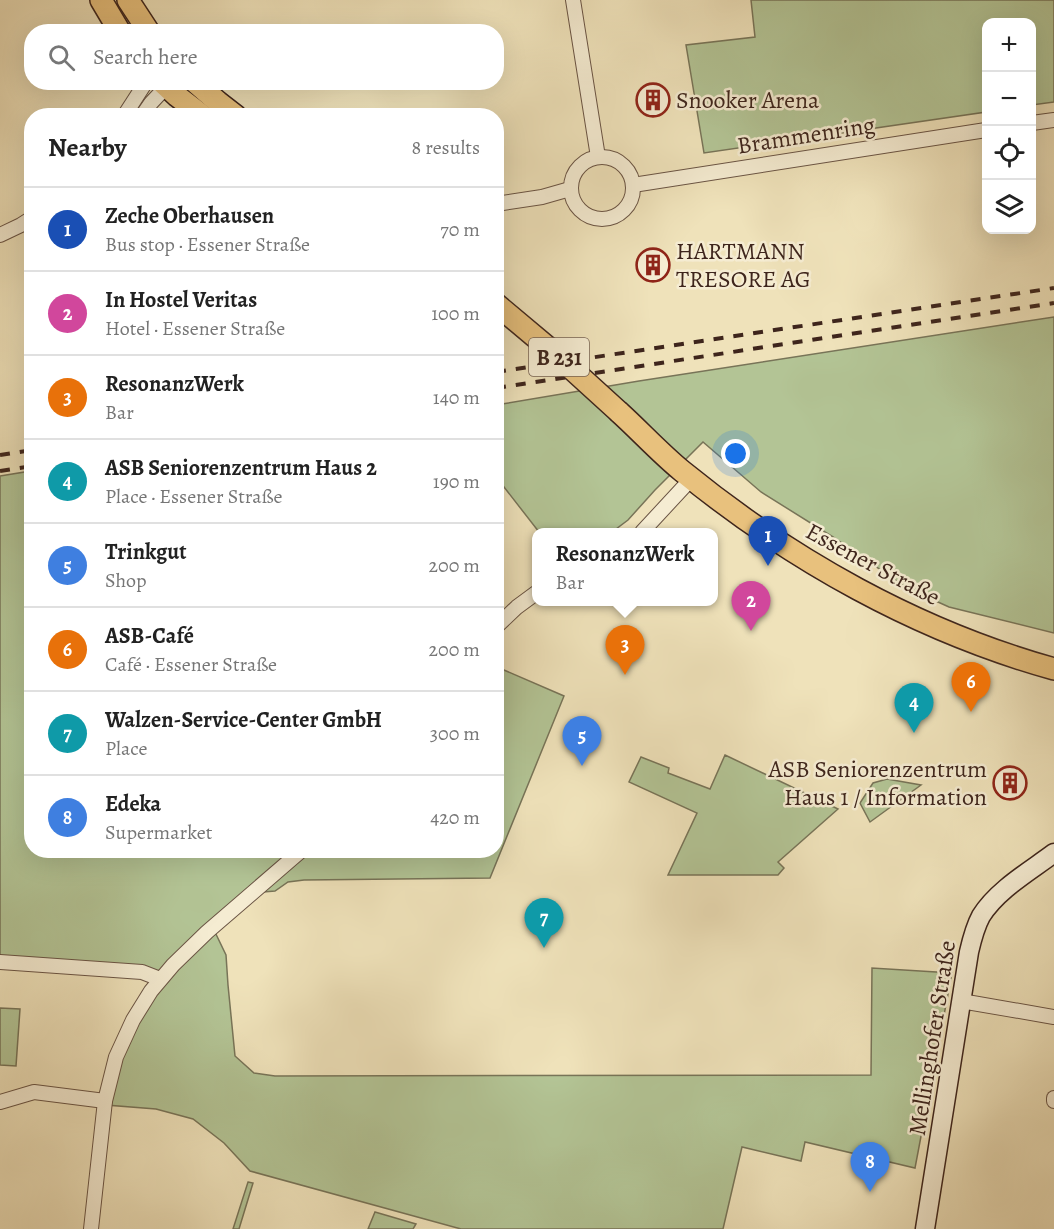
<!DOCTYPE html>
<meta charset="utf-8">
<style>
:root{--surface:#fff;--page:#f2f2f2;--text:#222;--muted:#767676;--line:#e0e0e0;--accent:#8f2418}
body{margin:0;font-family:Alegreya,serif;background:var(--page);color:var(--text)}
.controls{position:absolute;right:18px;top:18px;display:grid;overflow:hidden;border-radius:12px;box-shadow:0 6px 24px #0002}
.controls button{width:54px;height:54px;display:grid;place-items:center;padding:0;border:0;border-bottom:2px solid var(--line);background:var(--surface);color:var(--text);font:30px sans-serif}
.you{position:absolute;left:736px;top:454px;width:21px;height:21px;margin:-15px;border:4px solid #fff;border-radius:50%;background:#1a73e8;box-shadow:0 0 0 9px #1a73e833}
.badge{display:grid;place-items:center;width:39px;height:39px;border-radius:50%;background:var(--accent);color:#fff;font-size:20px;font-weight:700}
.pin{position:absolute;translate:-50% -50px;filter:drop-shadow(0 2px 3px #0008)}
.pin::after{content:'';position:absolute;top:32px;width:21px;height:18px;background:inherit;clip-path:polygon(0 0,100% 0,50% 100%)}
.popup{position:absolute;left:532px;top:528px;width:186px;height:78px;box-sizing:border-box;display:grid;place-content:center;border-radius:12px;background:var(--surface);filter:drop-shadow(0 2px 4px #0005);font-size:20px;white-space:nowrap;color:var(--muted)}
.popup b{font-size:22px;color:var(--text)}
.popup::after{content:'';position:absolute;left:50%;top:100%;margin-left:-12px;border:12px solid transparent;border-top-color:var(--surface)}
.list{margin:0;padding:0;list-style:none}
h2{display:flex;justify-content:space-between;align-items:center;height:78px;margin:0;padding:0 24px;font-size:26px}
h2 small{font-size:20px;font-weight:400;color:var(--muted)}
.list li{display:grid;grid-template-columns:39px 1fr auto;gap:18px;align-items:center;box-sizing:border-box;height:84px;padding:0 24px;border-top:2px solid var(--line)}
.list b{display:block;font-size:22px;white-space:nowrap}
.list p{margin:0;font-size:20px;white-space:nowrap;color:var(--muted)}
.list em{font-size:20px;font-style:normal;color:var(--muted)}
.icon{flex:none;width:33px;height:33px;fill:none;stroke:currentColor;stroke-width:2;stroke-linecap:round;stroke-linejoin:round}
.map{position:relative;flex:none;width:1054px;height:1229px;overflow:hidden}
.search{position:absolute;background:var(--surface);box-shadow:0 6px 24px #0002;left:24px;top:24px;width:480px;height:66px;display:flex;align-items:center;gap:15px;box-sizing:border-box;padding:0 21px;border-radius:24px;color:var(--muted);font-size:22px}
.panel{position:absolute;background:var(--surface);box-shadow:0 6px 24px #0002;left:24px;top:108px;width:480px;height:750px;border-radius:24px}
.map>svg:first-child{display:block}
</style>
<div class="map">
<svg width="1054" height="1229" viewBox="0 0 1054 1229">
<rect width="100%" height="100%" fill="#efe2ba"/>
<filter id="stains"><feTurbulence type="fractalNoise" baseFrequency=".00333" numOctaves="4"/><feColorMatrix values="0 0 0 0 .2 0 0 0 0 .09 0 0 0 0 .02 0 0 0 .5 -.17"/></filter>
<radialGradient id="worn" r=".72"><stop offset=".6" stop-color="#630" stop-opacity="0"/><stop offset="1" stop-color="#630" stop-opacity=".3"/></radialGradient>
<g fill="#b3c495" stroke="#787458" stroke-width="1.5">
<path d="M751,0H1054V102L1032,105V22H986V112L704,153L686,45L755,37Z"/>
<path d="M1054,317V633L949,607L907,588L833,537L761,492L703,442L655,490L628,520L612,532H539L497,478L496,405L639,381Z"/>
<path d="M31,471L32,850H496L497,667L564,696L490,878L304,880L288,882L275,891L251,893L160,978L0,961V476Z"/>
<path d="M725,755L838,809L778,862L784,868L778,875H668L697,813L629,782L641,757L669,768L668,773L710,789Z"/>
<path d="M887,779L921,785L870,822L860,803L873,783Z"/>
<path d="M213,928L226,955L228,985L235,1056L254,1073L275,1076L871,1075L872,968L952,973L915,1168L805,1142L801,1161L742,1147L723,1229H461L250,1171L224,1143L193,1119L156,1109L106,1105L138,1012Z"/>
<path d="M0,1008L20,1009L16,1066L0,1065Z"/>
<path d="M248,1182L253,1183L239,1229H233Z"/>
<path d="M375,1212L416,1224L413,1229H368Z"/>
</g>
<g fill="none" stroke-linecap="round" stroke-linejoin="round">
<defs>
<g id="minor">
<path d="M573,0L598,157"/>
<path d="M124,116L146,82"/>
<path d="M142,116L151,103L166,87"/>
<path d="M1032,123L1054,120"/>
<circle cx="602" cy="188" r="31"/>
<path d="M633,185L986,130"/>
<path d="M496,204L542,197L570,189"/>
<path d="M0,235L21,225L32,218"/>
<path d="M642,532L692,478"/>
<path d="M496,627L517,607L536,593"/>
<path d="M0,962L142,972L160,979"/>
<path d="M961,1001L1054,1017"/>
<path d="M1054,1098V1101"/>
<path d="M0,1102L34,1092L105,1101"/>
<path d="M91,1229L105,1101L116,1057L133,1020L151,991L173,965L207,932L302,850"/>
</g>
<path id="secondary" d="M925,1229L969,952C972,939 975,927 981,916C997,890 1030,871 1054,853"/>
<g id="primary">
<path d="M101,0L120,32"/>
<path d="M128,0L149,32"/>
<path d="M162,82L177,96L203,116"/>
<path d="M195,82L218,102L236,116"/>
<path d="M619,412C640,431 660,453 682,471C791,560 918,631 1054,669"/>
</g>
</defs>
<use href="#minor" stroke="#6a5444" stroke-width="16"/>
<use href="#secondary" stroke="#3e251c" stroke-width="21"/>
<use href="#primary" stroke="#3e251c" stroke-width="24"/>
<use href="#minor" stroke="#f5ecd2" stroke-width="14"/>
<use href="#secondary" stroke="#f5ecd2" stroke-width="18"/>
<use href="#primary" stroke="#e8c17d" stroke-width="21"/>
<g stroke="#3e251c" stroke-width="4" stroke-dasharray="10 10" stroke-linecap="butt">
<path d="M496,372L1054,288"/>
<path d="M496,388L1054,303"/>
<path d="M0,455L32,450"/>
<path d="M0,471L32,466"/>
</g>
<defs>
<path id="primary-bridge" d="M496,304L552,351L619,412"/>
</defs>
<use href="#primary-bridge" stroke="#3e251c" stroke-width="24" stroke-linecap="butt"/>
<use href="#primary-bridge" stroke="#e8c17d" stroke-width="21"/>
</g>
<defs>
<symbol id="building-ring" viewBox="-11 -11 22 22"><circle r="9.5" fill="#f5ecd2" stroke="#8f2418" stroke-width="1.5"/><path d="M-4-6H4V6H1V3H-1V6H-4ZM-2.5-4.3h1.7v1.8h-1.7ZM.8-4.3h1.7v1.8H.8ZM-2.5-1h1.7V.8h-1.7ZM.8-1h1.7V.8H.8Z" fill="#8f2418"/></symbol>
</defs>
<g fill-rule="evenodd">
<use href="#building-ring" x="634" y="81" width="38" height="38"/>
<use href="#building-ring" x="634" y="246" width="38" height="38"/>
<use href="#building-ring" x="991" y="764" width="38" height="38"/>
</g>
<g text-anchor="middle" stroke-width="5" stroke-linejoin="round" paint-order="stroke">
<rect fill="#f5ecd2" stroke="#756153" stroke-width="1.5" x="529" y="338" width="60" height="38" rx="4.5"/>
<g font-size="22" font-weight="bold" fill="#3e251c">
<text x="559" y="365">B 231</text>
</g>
<g font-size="24" fill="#3e251c" stroke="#f5ecd2" text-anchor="start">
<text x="676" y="108">Snooker Arena</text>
<text x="676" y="259">HARTMANN<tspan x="676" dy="28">TRESORE AG</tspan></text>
<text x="987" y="777" text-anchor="end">ASB Seniorenzentrum<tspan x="987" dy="28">Haus 1 / Information</tspan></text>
</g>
<g font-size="24" fill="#3e251c" stroke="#f5ecd2">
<text transform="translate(806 135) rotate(-9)" y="8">Brammenring</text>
<text transform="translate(873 564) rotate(28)" y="8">Essener Straße</text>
<text transform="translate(932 1038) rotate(-81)" y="8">Mellinghofer Straße</text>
</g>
</g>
<rect width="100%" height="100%" filter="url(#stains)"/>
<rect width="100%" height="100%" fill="url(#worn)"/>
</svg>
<div class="controls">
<button>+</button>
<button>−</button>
<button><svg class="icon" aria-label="locate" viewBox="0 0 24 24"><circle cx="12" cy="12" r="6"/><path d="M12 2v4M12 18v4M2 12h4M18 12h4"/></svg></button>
<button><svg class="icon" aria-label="layers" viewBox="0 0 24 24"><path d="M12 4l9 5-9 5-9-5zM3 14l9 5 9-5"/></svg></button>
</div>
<div class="you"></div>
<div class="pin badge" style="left:768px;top:566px;background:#1a4fb4">1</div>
<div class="pin badge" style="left:751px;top:631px;background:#d1479c">2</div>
<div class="pin badge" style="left:625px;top:675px;background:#e8710a">3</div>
<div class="popup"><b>ResonanzWerk</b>Bar</div>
<div class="pin badge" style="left:914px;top:733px;background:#0f9aa8">4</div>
<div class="pin badge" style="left:582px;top:766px;background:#3f7fe0">5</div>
<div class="pin badge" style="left:971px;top:712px;background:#e8710a">6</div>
<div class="pin badge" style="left:544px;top:948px;background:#0f9aa8">7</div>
<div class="pin badge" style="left:870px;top:1192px;background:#3f7fe0">8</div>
<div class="search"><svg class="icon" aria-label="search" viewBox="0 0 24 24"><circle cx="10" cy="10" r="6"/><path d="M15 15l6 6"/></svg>Search here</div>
<section class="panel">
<h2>Nearby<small>8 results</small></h2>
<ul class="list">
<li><span class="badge" style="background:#1a4fb4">1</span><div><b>Zeche Oberhausen</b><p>Bus stop · Essener Straße</p></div><em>70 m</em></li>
<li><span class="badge" style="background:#d1479c">2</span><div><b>In Hostel Veritas</b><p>Hotel · Essener Straße</p></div><em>100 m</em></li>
<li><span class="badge" style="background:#e8710a">3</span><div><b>ResonanzWerk</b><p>Bar</p></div><em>140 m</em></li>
<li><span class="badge" style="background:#0f9aa8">4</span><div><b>ASB Seniorenzentrum Haus 2</b><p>Place · Essener Straße</p></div><em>190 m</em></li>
<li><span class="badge" style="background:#3f7fe0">5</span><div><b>Trinkgut</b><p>Shop</p></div><em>200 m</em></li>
<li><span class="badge" style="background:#e8710a">6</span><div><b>ASB-Café</b><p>Café · Essener Straße</p></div><em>200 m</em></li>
<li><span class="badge" style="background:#0f9aa8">7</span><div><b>Walzen-Service-Center GmbH</b><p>Place</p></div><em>300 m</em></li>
<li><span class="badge" style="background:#3f7fe0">8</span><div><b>Edeka</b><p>Supermarket</p></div><em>420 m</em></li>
</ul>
</section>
</div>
